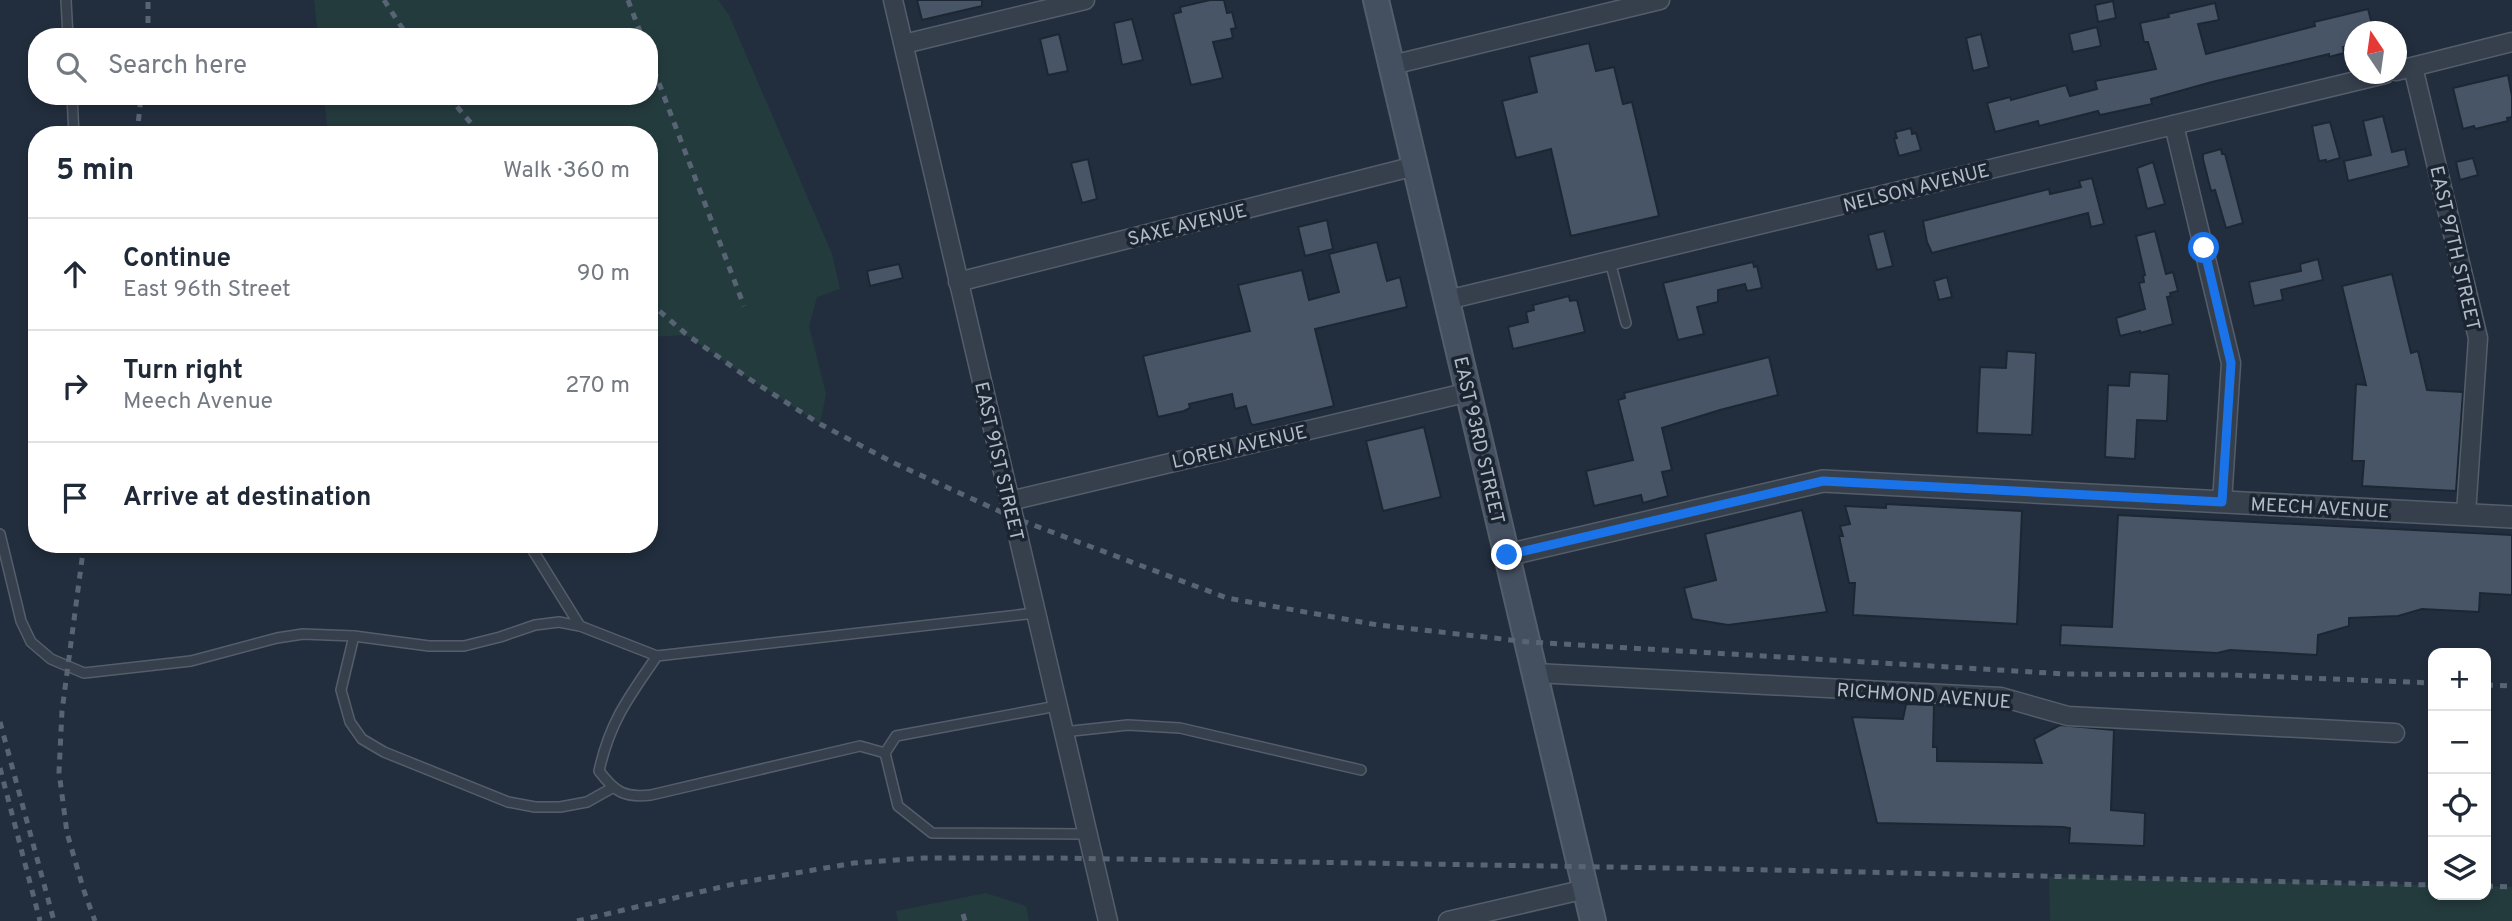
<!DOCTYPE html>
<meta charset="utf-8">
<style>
:root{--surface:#fff;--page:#f2f2f3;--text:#1f2937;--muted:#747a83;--line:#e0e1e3}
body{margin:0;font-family:Overpass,sans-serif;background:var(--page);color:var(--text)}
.controls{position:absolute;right:21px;bottom:21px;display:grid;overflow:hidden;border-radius:14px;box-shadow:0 4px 10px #0003}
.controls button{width:63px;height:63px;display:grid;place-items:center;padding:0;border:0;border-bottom:2px solid var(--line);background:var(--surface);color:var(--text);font:35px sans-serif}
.compass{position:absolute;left:2344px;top:21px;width:63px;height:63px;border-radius:50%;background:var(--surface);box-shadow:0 4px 10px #0003;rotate:347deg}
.stop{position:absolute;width:21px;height:21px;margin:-16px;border:5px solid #1a73e8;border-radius:50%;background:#fff}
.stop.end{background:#1a73e8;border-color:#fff;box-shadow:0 2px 7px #0008}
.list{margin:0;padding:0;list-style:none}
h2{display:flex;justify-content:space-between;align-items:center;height:91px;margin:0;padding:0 28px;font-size:30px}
h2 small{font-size:23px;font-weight:400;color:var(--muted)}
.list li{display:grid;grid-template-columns:46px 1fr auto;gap:21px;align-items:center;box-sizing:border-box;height:112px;padding:0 28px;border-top:2px solid var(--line)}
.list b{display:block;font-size:26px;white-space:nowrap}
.list p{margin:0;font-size:23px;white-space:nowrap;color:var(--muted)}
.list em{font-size:23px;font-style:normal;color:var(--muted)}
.icon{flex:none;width:38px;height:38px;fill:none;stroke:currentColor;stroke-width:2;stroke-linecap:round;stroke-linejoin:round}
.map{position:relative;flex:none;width:2512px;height:921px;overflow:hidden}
.search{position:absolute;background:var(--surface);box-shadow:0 4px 10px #0003;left:28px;top:28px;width:630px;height:77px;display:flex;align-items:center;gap:18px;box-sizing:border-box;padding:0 24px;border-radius:28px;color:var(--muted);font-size:26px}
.panel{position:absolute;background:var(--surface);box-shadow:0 4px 10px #0003;left:28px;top:126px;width:630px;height:427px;border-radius:28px}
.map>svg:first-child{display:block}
</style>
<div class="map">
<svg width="2512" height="921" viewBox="0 0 2512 921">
<rect width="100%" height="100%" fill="#222e3d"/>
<g fill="#243b3e">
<path d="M314,0H718L729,15L832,254L840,289L817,297L809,326L826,394L820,424L751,380L686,335L649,337V135H328L324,96H649V37H318Z"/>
<path d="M2049,877L2433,885V895H2486V886L2512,887V921H2050Z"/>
<path d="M986,893L1026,906L1029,921H898L896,911Z"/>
</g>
<g fill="#485566" stroke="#1d2733" stroke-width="2">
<path d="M917,0H982V6L922,20Z"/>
<path d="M1210,0H1224L1227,13L1232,12L1236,28L1231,29L1233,38L1213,42L1223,78L1191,85L1173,14L1181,12L1180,7Z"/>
<path d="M2113,1L2116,18L2098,22L2095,5Z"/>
<path d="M2215,3L2219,20L2198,24L2206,54L2315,26L2314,22L2368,9L2374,32H2355V45L2343,47L2344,53L2329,57V54L2212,82L2151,99L2152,104L2100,115L2098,111L2039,126L2038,121L1995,132L1987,103L2010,97L2011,100L2066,85L2070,96L2097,89L2095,81L2156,69L2148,42H2144L2140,23L2169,17L2168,14Z"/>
<path d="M1132,19L1143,60L1122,65L1114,23Z"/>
<path d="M2097,27L2101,46L2073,52L2069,34Z"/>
<path d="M1059,34L1068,71L1048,75L1040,39Z"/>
<path d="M1981,34L1989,67L1973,71L1966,38Z"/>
<path d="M1589,43L1596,71L1614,67L1623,104L1632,102L1659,216L1571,236L1551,149L1516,158L1502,101L1537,92L1529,57Z"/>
<path d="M2508,75L2512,96V117L2507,118L2508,121L2475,129L2474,126L2463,129L2453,88Z"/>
<path d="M2383,116L2392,152L2405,149L2409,166L2348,181L2344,161L2371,155L2363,121Z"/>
<path d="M2330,122L2340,158L2326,162V160L2319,161L2312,126Z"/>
<path d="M1911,128L1912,134L1916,133L1921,150L1899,156L1894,139L1897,138L1895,132Z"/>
<path d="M2221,149L2222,154H2225L2243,223L2226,228L2215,190L2211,191L2203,159V154Z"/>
<path d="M2473,158L2478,175L2460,180L2456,162Z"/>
<path d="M1088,159L1097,199L1082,203L1071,163Z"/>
<path d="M2153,162L2165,204L2147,209L2137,168Z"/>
<path d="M2092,178L2104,224L2091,227L2088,213L1932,253L1927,242L1923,221L2049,189L2050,194L2081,187L2079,181Z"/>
<path d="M1327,220L1333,249L1305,256L1298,227Z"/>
<path d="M1884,231L1893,266L1877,270L1868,235Z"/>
<path d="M2155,231L2166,274L2173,272L2178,291L2170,293L2171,296L2167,297L2173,324L2140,333V331L2120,336L2116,318L2145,309L2139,283L2144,282L2143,276L2145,275L2136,236Z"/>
<path d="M1377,242L1387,281L1400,277L1407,307L1315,329L1334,406L1254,425L1251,424L1246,406L1235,409L1232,394L1189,404L1190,408L1184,411L1158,417L1143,356L1250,331L1238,285L1302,270L1309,300L1339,292L1329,254Z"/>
<path d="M2318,259L2323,280L2281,290L2283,300L2254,306L2249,282L2301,271L2300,264Z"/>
<path d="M1753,262L1754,267L1757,266L1762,288L1747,291L1745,284L1718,290V302L1697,307L1704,334L1678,340L1663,283Z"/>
<path d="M899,264L903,278L870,286L867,271Z"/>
<path d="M2392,274L2411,353L2418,351L2427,390L2463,392L2456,491L2362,486L2364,461H2352L2356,384L2366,385L2342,286Z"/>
<path d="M1947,277L1952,297L1939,300L1934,281Z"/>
<path d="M1569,296L1570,301L1577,300L1585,332L1513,349L1508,327L1528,322L1526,312L1534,310L1533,305Z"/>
<path d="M2007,351L2036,353L2032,435L1977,433L1980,367L2006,368Z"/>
<path d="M1769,357L1778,395L1720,410L1662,428L1672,470L1662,472L1668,496L1643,503L1641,495L1594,506L1586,471L1633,460L1618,400L1625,398L1624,393Z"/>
<path d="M2130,372L2169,374L2167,421L2137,420L2135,459L2105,457L2108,385L2129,386Z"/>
<path d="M1424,427L1441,497L1383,511L1366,441Z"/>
<path d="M1886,504L2022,511L2017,624L1853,615L1855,583H1849L1839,536H1843L1840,526L1850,524L1845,506L1886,508Z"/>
<path d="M1802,510L1827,612L1728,625L1692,619L1684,588L1716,580L1705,534Z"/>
<path d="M2118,515L2512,535V595L2480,593L2479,612L2422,609L2398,616L2349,618V626L2318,635L2317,655L2230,650L2217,653L2060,645L2061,625L2112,627Z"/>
<path d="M1906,704L1934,705L1933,747H1937V761L2042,763L2034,739L2060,725L2114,730L2111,810L2145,813L2144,846L2069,843L2070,828L2063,827L1877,823L1852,717L1903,719Z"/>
</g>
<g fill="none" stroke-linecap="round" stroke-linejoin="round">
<defs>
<g id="service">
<path d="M66,0L68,37"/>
<path d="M72,96L74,135"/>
<path d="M1610,261L1626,323"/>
<path d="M0,534L21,621L31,642L51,659L84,673L191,661L277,638L303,634L354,636L429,646H464L500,637L535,625L559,622L580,626L657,656"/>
<path d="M529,544L580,626"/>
<path d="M354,636L341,690L350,722L362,739L384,752L508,802L535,807H560L587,802L612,788"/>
<path d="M1057,706L896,736L885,753L898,806L932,833L1087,834"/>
<path d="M1063,732L1128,725L1180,728L1361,770"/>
<path d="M885,753L860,746L651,795C624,798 615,792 599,771C610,721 629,697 657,656L1035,613"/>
</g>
<g id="minor">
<path d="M893,0L1108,921"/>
<path d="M904,44L1085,0"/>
<path d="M1392,65L1660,0"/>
<path d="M2413,67L2478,338L2466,514"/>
<path d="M2396,71L2512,42"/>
<path d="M2174,125L2231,363L2222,502"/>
<path d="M958,282L1415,166"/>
<path d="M1447,300L2385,74"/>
<path d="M1010,501L1469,392"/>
<path d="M1535,673L2001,697L2068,716L2395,733"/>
<path d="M1448,921L1586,889"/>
</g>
<path id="tertiary" d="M1507,555L1823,481L2512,517"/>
<path id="secondary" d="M1376,0L1593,921"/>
</defs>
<use href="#service" stroke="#545e6a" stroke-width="12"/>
<use href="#minor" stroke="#545e6a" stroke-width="21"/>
<use href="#tertiary" stroke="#545e6a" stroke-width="24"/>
<use href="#secondary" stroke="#545e6a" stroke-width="28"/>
<use href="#service" stroke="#36404d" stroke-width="9"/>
<use href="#minor" stroke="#36404d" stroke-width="18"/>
<use href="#tertiary" stroke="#36404d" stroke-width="21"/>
<use href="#secondary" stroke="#444f60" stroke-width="24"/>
<g stroke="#586474" stroke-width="5" stroke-dasharray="7 7" stroke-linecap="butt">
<path d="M384,0L408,37"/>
<path d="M628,0L642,37"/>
<path d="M148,37V0"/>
<path d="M649,57L744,306"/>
<path d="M448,96L481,135"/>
<path d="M137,135L141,96"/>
<path d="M649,302L686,334L751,380L820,424L894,463L1012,517L1227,598L1378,625L1529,642L2066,674L2232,675L2433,683"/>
<path d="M84,544L62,711L59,772L67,833L84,891L95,921"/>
<path d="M2486,685L2512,686"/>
<path d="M0,722L54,921"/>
<path d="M0,768L40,921"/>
<path d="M2486,886L2512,887"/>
<path d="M963,914L965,921"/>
<path d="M577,921L738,883L854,863L923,858H1056L1729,869L2433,885"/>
</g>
</g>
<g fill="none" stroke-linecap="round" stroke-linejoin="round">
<path stroke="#1a73e8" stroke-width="9" d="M1507,555L1823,481L2222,502L2231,363L2204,248"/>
</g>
<g text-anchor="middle" stroke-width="7" stroke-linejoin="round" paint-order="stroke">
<g font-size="19" fill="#b2bbc8" stroke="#1b2531">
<text transform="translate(1916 187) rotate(-14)" y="7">NELSON AVENUE</text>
<text transform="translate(1187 224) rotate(-14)" y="7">SAXE AVENUE</text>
<text transform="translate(2456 248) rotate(77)" y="7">EAST 97TH STREET</text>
<text transform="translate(1480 440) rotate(77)" y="7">EAST 93RD STREET</text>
<text transform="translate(1239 446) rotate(-13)" y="7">LOREN AVENUE</text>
<text transform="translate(1000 461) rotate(77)" y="7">EAST 91ST STREET</text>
<text transform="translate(2320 507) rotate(3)" y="7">MEECH AVENUE</text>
<text transform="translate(1924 695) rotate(4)" y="7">RICHMOND AVENUE</text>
</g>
</g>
</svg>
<div class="controls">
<button>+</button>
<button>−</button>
<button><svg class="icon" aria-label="locate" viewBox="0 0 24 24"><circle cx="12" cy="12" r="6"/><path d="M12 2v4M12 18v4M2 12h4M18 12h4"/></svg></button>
<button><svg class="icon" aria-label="layers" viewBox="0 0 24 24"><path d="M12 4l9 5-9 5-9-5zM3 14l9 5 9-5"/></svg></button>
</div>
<svg class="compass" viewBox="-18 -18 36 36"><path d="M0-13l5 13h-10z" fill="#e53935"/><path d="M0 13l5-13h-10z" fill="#747a83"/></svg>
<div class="stop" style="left:2204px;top:248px"></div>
<div class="stop end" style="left:1507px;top:555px"></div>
<div class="search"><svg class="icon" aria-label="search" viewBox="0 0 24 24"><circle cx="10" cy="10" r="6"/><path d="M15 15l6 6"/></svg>Search here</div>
<section class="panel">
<h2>5 min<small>Walk · 360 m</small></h2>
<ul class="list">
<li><svg class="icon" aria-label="ahead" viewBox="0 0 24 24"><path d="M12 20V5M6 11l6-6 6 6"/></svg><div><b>Continue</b><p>East 96th Street</p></div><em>90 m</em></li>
<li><svg class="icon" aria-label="right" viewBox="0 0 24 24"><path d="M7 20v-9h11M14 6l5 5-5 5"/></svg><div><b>Turn right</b><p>Meech Avenue</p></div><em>270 m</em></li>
<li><svg class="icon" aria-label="arrive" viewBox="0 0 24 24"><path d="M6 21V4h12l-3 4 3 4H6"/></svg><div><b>Arrive at destination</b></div></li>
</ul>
</section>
</div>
